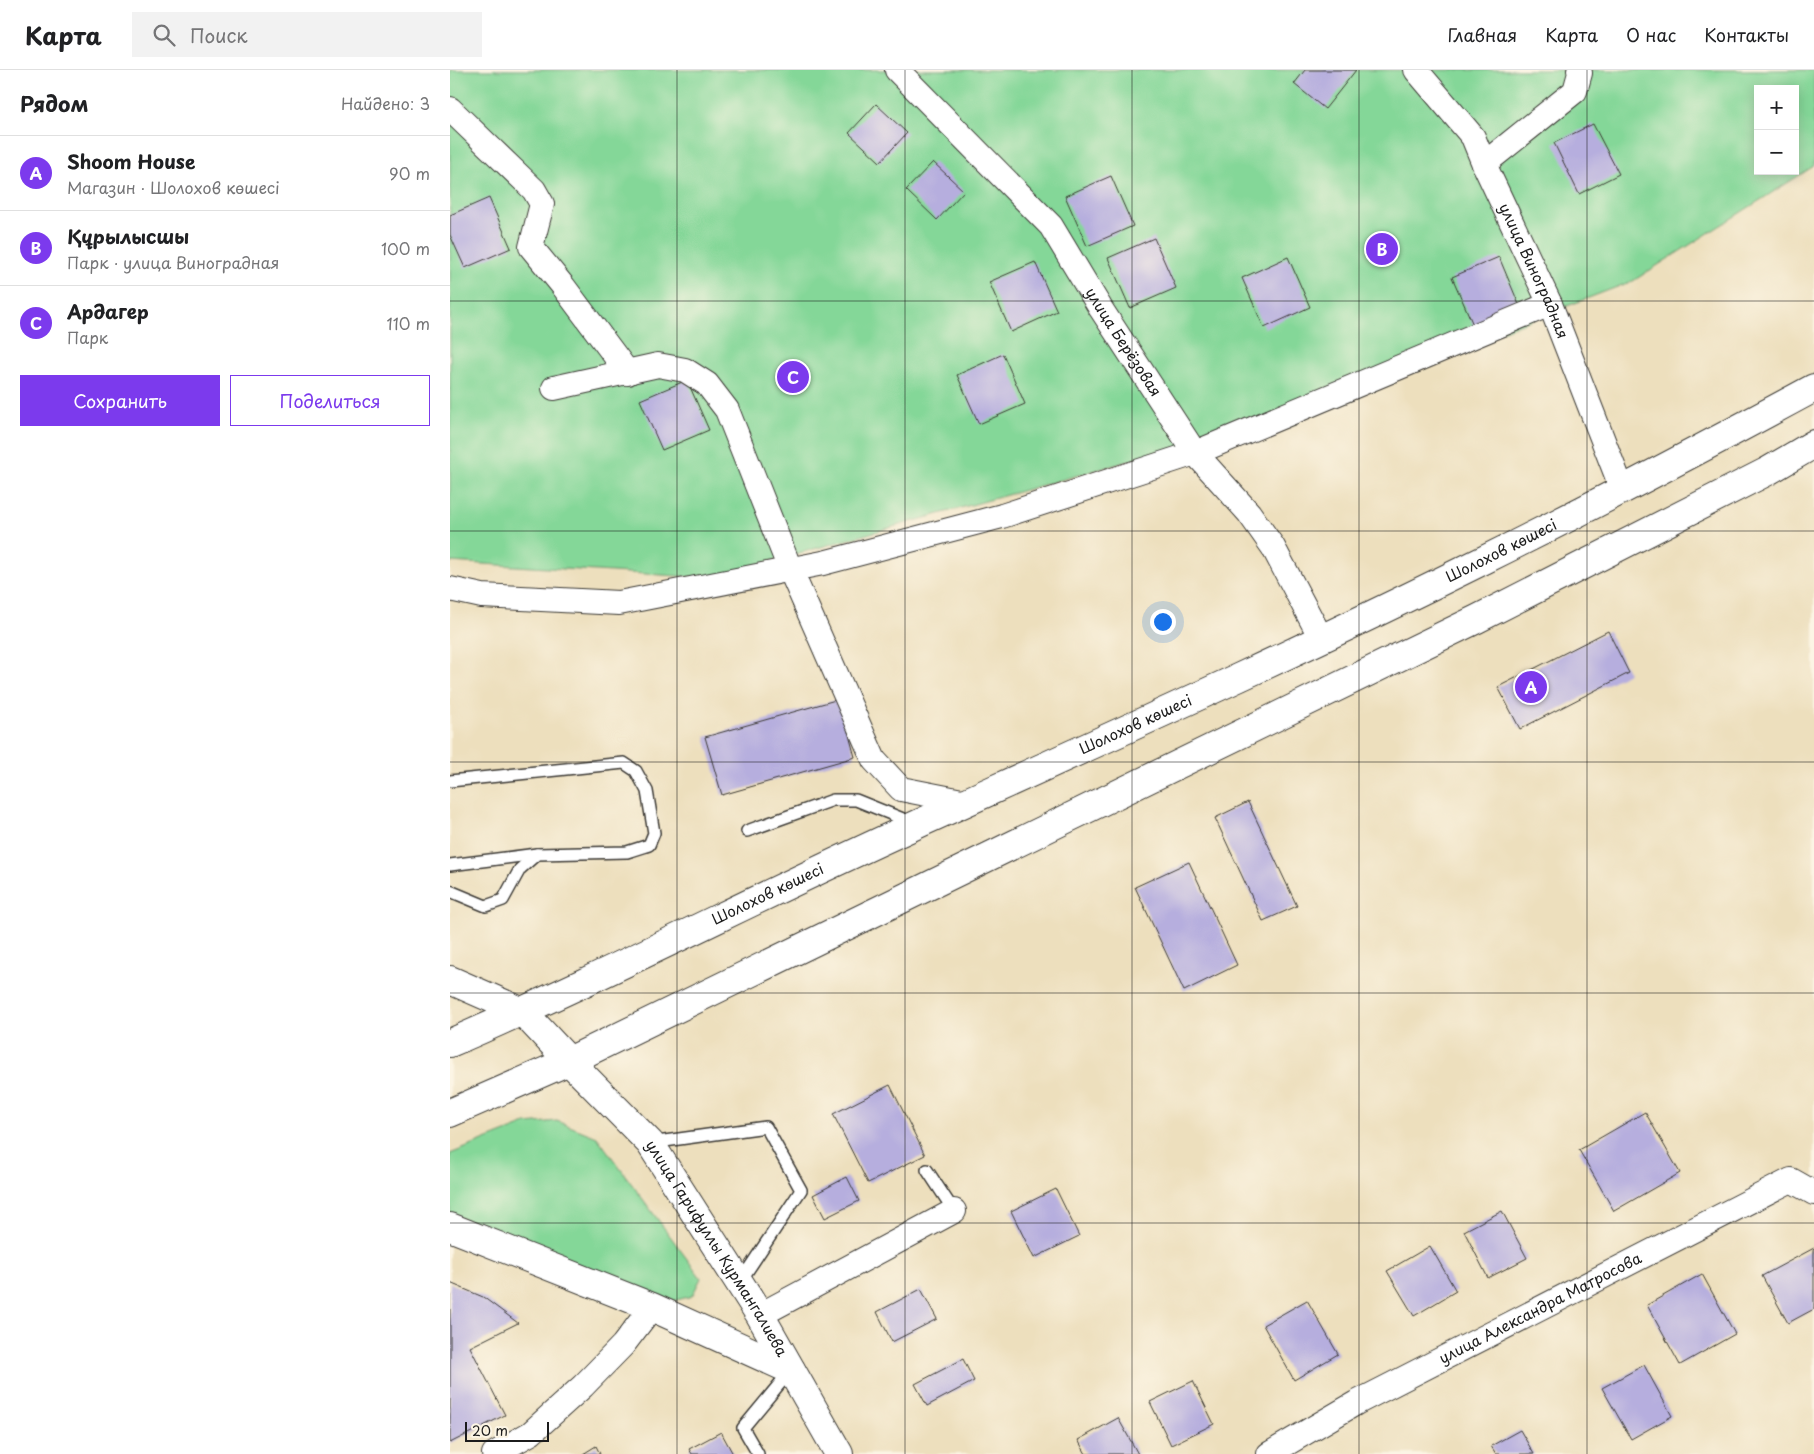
<!DOCTYPE html>
<html lang="ru">
<meta charset="utf-8">
<style>
:root{--surface:#fff;--page:#f2f2f2;--text:#202124;--muted:#757577;--line:#e0e0e0;--accent:#7c3aed}
body{margin:0;font-family:"Playpen Sans",sans-serif;background:var(--page);color:var(--text)}
.controls{position:absolute;right:15px;top:15px;display:grid;overflow:hidden;border-radius:0px;box-shadow:0 2px 12px #0003}
.controls button{width:45px;height:45px;display:grid;place-items:center;padding:0;border:0;border-bottom:1px solid var(--line);background:var(--surface);color:var(--text);font:25px sans-serif}
.scale{position:absolute;left:15px;bottom:12px;width:84px;box-sizing:border-box;padding-left:5px;border:2px solid #1c1c1c;border-top:0;font-size:14px;line-height:18px;white-space:nowrap;color:#1c1c1c;-webkit-text-stroke:4px #fcf5e5;paint-order:stroke}
.you{position:absolute;left:712px;top:551px;width:18px;height:18px;margin:-12px;border:4px solid #fff;border-radius:50%;background:#1a73e8;box-shadow:0 0 0 8px #1a73e833}
.badge{display:grid;place-items:center;width:32px;height:32px;border-radius:50%;background:var(--accent);color:#fff;font-size:16px;font-weight:700}
.pin{position:absolute;translate:-50% -50%;border:2px solid #fff;box-shadow:0 1px 5px #0006}
.list{margin:0;padding:0;list-style:none}
h2{display:flex;justify-content:space-between;align-items:center;height:65px;margin:0;padding:0 20px;font-size:21px}
h2 small{font-size:16px;font-weight:400;color:var(--muted)}
.list li{display:grid;grid-template-columns:32px 1fr auto;gap:15px;align-items:center;box-sizing:border-box;height:75px;padding:0 20px;border-top:1px solid var(--line)}
.list b{display:block;font-size:19px;white-space:nowrap}
.list p{margin:0;font-size:16px;white-space:nowrap;color:var(--muted)}
.list em{font-size:16px;font-style:normal;color:var(--muted)}
.actions{display:flex;gap:10px;padding:15px 20px}
.actions a{flex:1;padding:11px 0;border:1px solid var(--accent);border-radius:0px;text-align:center;font-size:18px;color:var(--accent)}
.actions .main{background:var(--accent);color:#fff}
.icon{flex:none;width:28px;height:28px;fill:none;stroke:currentColor;stroke-width:2;stroke-linecap:round;stroke-linejoin:round}
.map{position:relative;flex:none;width:1364px;height:1384px;overflow:hidden}
header{display:flex;align-items:center;gap:30px;box-sizing:border-box;height:70px;padding:0 25px;background:var(--surface);border-bottom:1px solid var(--line)}
header strong{font-size:24px}
nav{display:flex;gap:28px;margin-inline-start:auto;font-size:18px}
.search{width:350px;height:45px;background:var(--page);display:flex;align-items:center;gap:12px;box-sizing:border-box;padding:0 18px;border-radius:0px;color:var(--muted);font-size:19px}
main{display:flex}
aside{flex:1;background:var(--surface)}
.map>svg:first-child{display:block}
</style>
<header>
<strong>Карта</strong>
<div class="search"><svg class="icon" aria-label="search" viewBox="0 0 24 24"><circle cx="10" cy="10" r="6"/><path d="M15 15l6 6"/></svg>Поиск</div>
<nav><a>Главная</a><a>Карта</a><a>О нас</a><a>Контакты</a></nav>
</header>
<main>
<aside>
<h2>Рядом<small>Найдено: 3</small></h2>
<ul class="list">
<li><span class="badge">A</span><div><b>Shoom House</b><p>Магазин · Шолохов көшесі</p></div><em>90 m</em></li>
<li><span class="badge">B</span><div><b>Құрылысшы</b><p>Парк · улица Виноградная</p></div><em>100 m</em></li>
<li><span class="badge">C</span><div><b>Ардагер</b><p>Парк</p></div><em>110 m</em></li>
</ul>
<div class="actions"><a class="main">Сохранить</a><a>Поделиться</a></div>
</aside>
<div class="map">
<svg width="1364" height="1384" viewBox="0 0 1364 1384">
<rect width="100%" height="100%" fill="#fcf5e5"/>
<filter id="ink" filterUnits="userSpaceOnUse"><feTurbulence type="fractalNoise" baseFrequency=".02" numOctaves="2"/><feDisplacementMap in="SourceGraphic" scale="10" xChannelSelector="R" yChannelSelector="G"/><feConvolveMatrix kernelMatrix="1 2 1 2 8 2 1 2 1" color-interpolation-filters="sRGB"/></filter>
<filter id="wash" filterUnits="userSpaceOnUse"><feTurbulence type="fractalNoise" baseFrequency=".0096" numOctaves="4" result="noise"/><feDisplacementMap in="SourceGraphic" scale="20" xChannelSelector="R" yChannelSelector="G"/><feGaussianBlur stdDeviation="1.12" result="paint"/><feColorMatrix in="noise" values="0 0 0 0 0 0 0 0 0 0 0 0 0 0 0 0 0 1.4 0 .05"/><feComposite in="paint" operator="in"/></filter>
<g filter="url(#wash)">
<rect width="100%" height="100%" fill="#eddfbd"/>
<g fill="#84d798" stroke="#507a5a" fill-rule="evenodd">
<path d="M0,0H1364V96L1183,211L797,358L260,508L0,492ZM1308,19H1345V101H1308Z"/>
<path d="M107,1051L147,1067L251,1208L242,1226L223,1231L0,1144V1084L76,1054Z"/>
</g>
<g id="blocks">
<g fill="#b6aede">
<path d="M855,0H906L875,39L844,14Z"/>
<path d="M426,34L457,63L430,92L399,63Z"/>
<path d="M1143,54L1169,104L1129,124L1104,73Z"/>
<path d="M483,92L514,121L487,150L456,120Z"/>
<path d="M661,106L683,156L637,176L615,126Z"/>
<path d="M39,128L61,178L15,198L0,165V145Z"/>
<path d="M704,168L726,218L680,238L658,188Z"/>
<path d="M838,187L860,237L814,258L792,208Z"/>
<path d="M1049,187L1070,237L1024,257L1002,207Z"/>
<path d="M585,192L607,241L561,262L539,212Z"/>
<path d="M553,284L575,334L529,354L507,305Z"/>
<path d="M237,310L259,360L212,380L190,330Z"/>
<path d="M1158,561L1179,603L1070,659L1048,617Z"/>
<path d="M389,629L405,687L272,725L255,667Z"/>
<path d="M798,732L847,836L813,851L765,748Z"/>
<path d="M739,792L787,895L734,921L685,817Z"/>
<path d="M440,1015L475,1085L418,1113L383,1044Z"/>
<path d="M1195,1042L1230,1103L1164,1141L1129,1080Z"/>
<path d="M397,1107L409,1131L375,1148L363,1125Z"/>
<path d="M606,1119L629,1166L584,1188L561,1141Z"/>
<path d="M1052,1141L1077,1188L1038,1208L1014,1161Z"/>
<path d="M980,1176L1006,1221L964,1246L937,1201Z"/>
<path d="M1364,1178V1239L1338,1253L1312,1206Z"/>
<path d="M1252,1204L1285,1264L1230,1295L1197,1235Z"/>
<path d="M0,1213L33,1227L68,1253L20,1277L55,1345L0,1373Z"/>
<path d="M471,1219L487,1249L442,1272L427,1242Z"/>
<path d="M857,1230L888,1284L844,1310L813,1255Z"/>
<path d="M513,1289L524,1311L477,1336L465,1314Z"/>
<path d="M1194,1295L1222,1346L1181,1369L1152,1318Z"/>
<path d="M743,1311L764,1354L721,1375L700,1332Z"/>
<path d="M668,1348L688,1384H636L628,1370Z"/>
<path d="M1070,1360L1084,1384H1046L1041,1376Z"/>
<path d="M271,1362L283,1384H242L239,1379Z"/>
<path d="M146,1376L150,1384H133Z"/>
</g>
</g>
</g>
<g filter="url(#ink)">
<use href="#blocks" fill-opacity="0" stroke="#3b3934" stroke-width="1"/>
<g fill="none" stroke-linecap="round" stroke-linejoin="round">
<defs>
<g id="service">
<path d="M0,711L174,693L186,701L197,721L204,763L199,775L177,782L87,784L70,799L53,830L36,836L0,821"/>
<path d="M297,761L383,730H406L463,753"/>
<path d="M0,795L87,784"/>
<path d="M200,1073L316,1057L351,1120L290,1212"/>
<path d="M477,1100L504,1141"/>
<path d="M308,1384L293,1358L341,1300"/>
</g>
<g id="minor">
<path id="s1" d="M447,0L601,156L651,239L745,383L799,443L823,477L871,568"/>
<path id="s2" d="M966,0L1023,67L1034,94L1100,234L1172,419"/>
<path d="M0,39L84,120L92,134L81,177L113,216L178,303"/>
<path d="M1034,94L1125,21L1130,3L1129,0"/>
<path d="M104,318L208,295L235,300L257,314L277,340L340,499L424,690L451,719L517,732"/>
<path d="M0,519L32,526L169,533L373,493L552,446L745,383L1100,234"/>
<path d="M310,1245L504,1141"/>
<path d="M44,1384L81,1363L133,1316L173,1275L202,1237"/>
<path id="s3" d="M819,1384L906,1333L1341,1110L1364,1123"/>
</g>
<g id="tertiary">
<path d="M0,910L73,942"/>
<path id="s4" d="M119,991L200,1073L310,1245L389,1384"/>
<path d="M0,1157L202,1237L341,1300"/>
</g>
<g id="trunk">
<path d="M73,942L119,991"/>
<path id="s5" d="M0,973C158,905 311,825 468,754C657,668 847,583 1034,490C1145,435 1255,377 1364,318"/>
<path d="M0,1043L119,991L1027,549L1318,401L1364,374"/>
</g>
</defs>
<use href="#service" stroke="#3b3934" stroke-width="14"/>
<use href="#minor" stroke="#3b3934" stroke-width="26"/>
<use href="#tertiary" stroke="#3b3934" stroke-width="30"/>
<use href="#trunk" stroke="#3b3934" stroke-width="30"/>
<use href="#service" stroke="#fff" stroke-width="11"/>
<use href="#minor" stroke="#fff" stroke-width="24"/>
<use href="#tertiary" stroke="#fff" stroke-width="28"/>
<use href="#trunk" stroke="#fff" stroke-width="28"/>
</g>
</g>
<path fill="none" stroke="#1c1c1c" stroke-width="1" stroke-opacity="0.55" d="M227,0V1384M455,0V1384M682,0V1384M909,0V1384M1137,0V1384M0,231H1364M0,461H1364M0,692H1364M0,923H1364M0,1153H1364"/>
<g text-anchor="middle" stroke-width="4" stroke-linejoin="round" paint-order="stroke">
<g font-size="15" fill="#1c1c1c" stroke="#fcf5e5">
<text dy="5" stroke="none"><textPath href="#s2" startOffset="235">улица Виноградная</textPath></text>
<text dy="5" stroke="none"><textPath href="#s1" startOffset="356">улица Берёзовая</textPath></text>
<text dy="5" stroke="none"><textPath href="#s5" startOffset="1161">Шолохов көшесі</textPath></text>
<text dy="5" stroke="none"><textPath href="#s5" startOffset="756">Шолохов көшесі</textPath></text>
<text dy="5" stroke="none"><textPath href="#s5" startOffset="351">Шолохов көшесі</textPath></text>
<text dy="5" stroke="none"><textPath href="#s4" startOffset="240">улица Гарифуллы Курмангалиева</textPath></text>
<text dy="5" stroke="none"><textPath href="#s3" startOffset="308">улица Александра Матросова</textPath></text>
</g>
</g>
</svg>
<div class="controls">
<button>+</button>
<button>−</button>
</div>
<div class="scale">20 m</div>
<div class="you"></div>
<div class="pin badge" style="left:1081px;top:617px">A</div>
<div class="pin badge" style="left:932px;top:179px">B</div>
<div class="pin badge" style="left:343px;top:307px">C</div>
</div>
</main>
